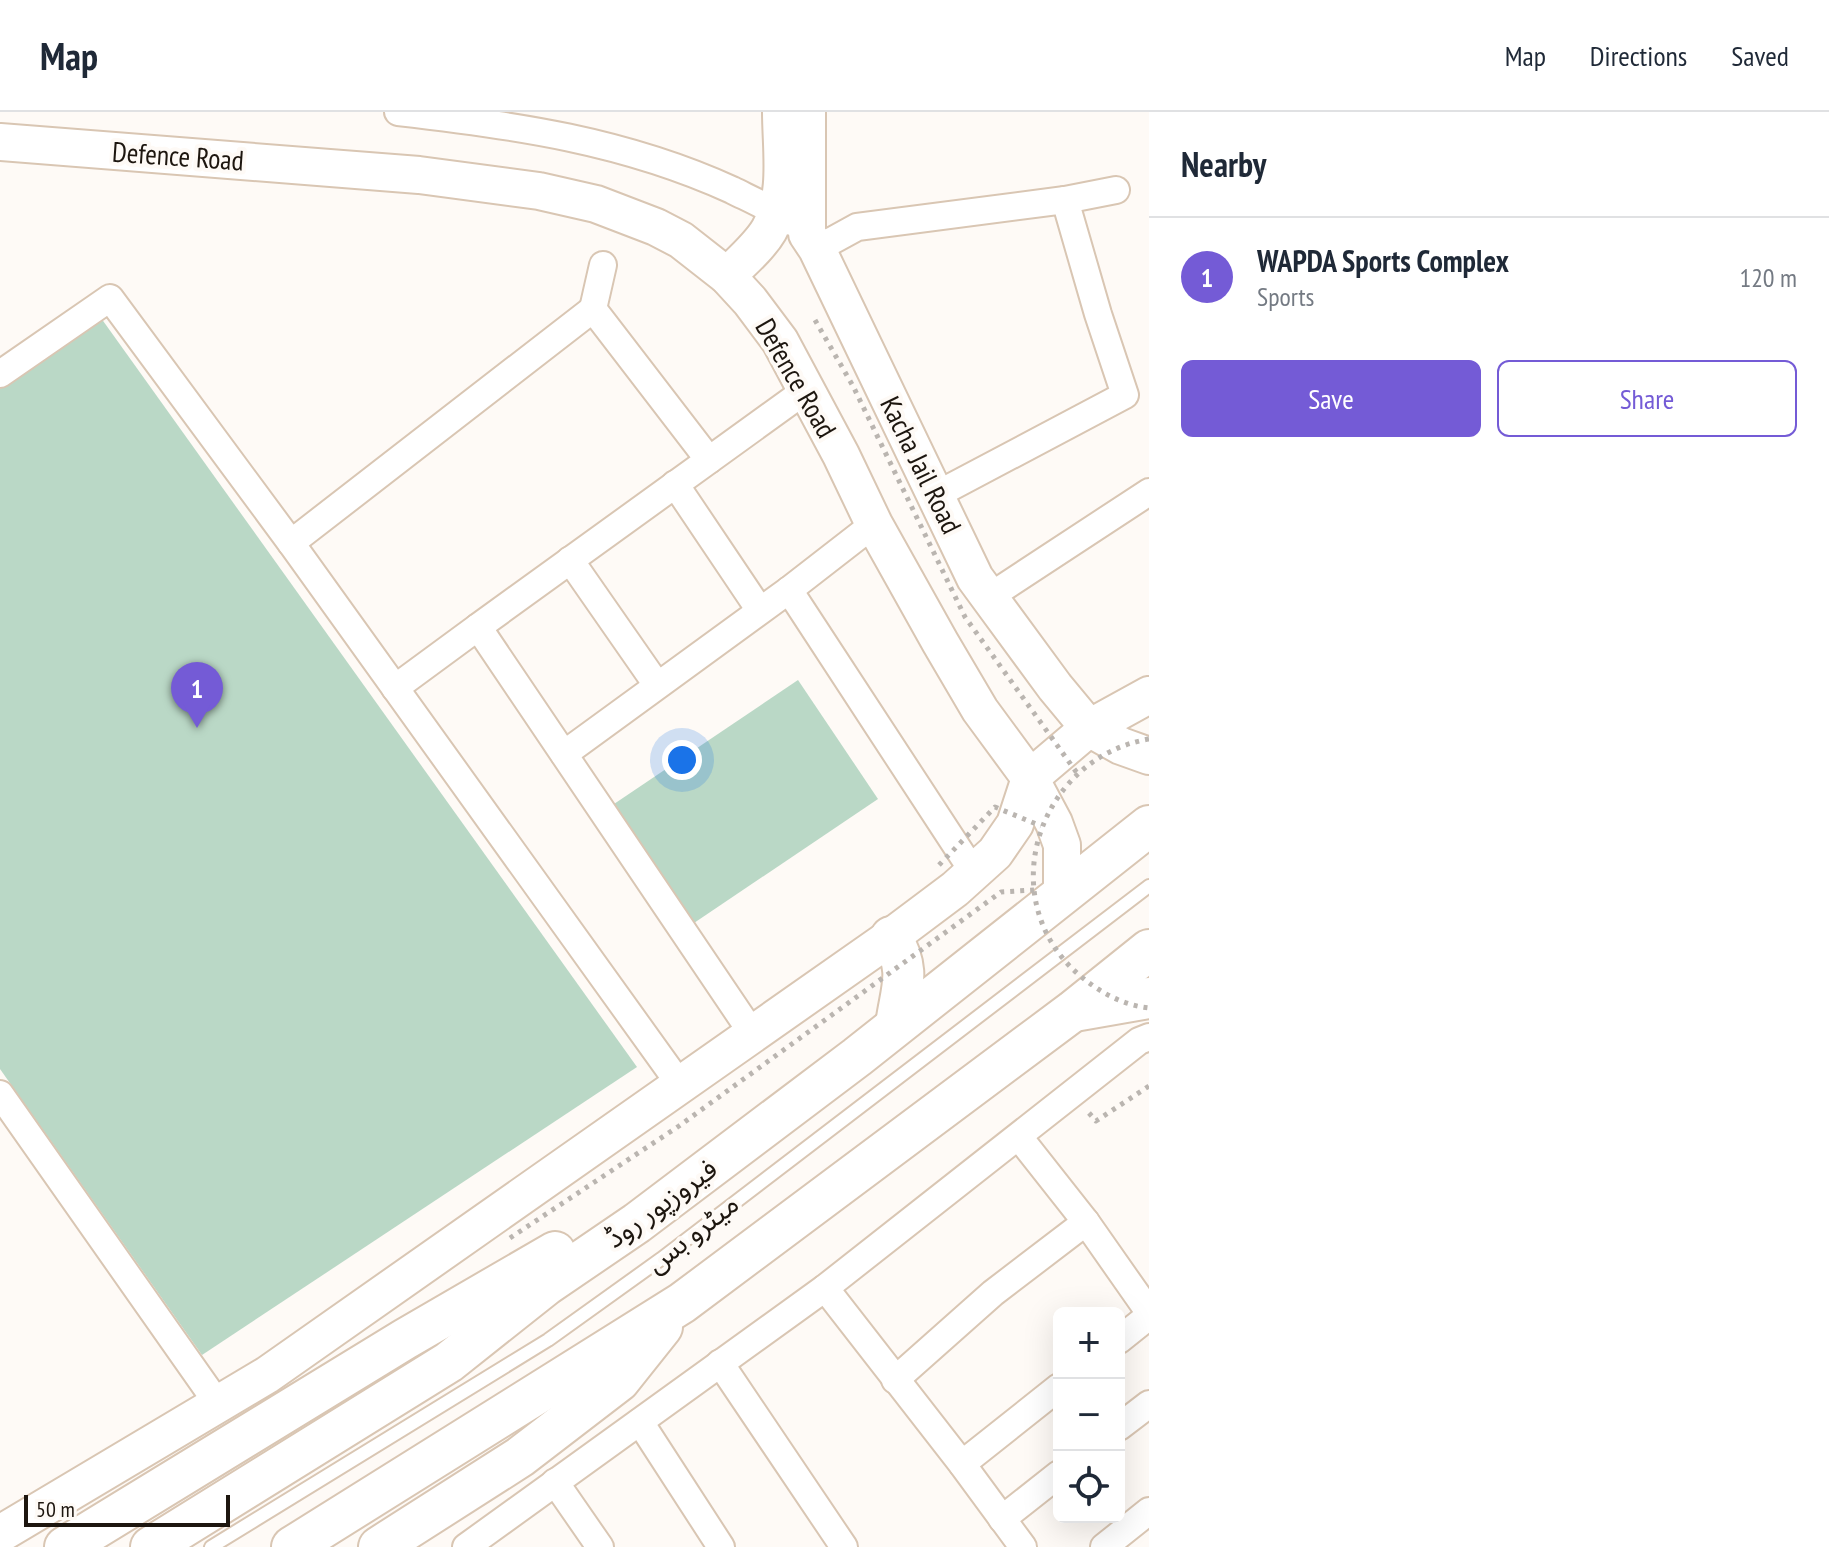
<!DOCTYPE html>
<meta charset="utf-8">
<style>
:root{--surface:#fff;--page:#f2f2f3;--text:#1f2937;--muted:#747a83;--line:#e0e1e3;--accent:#745bd6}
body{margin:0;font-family:"PT Sans Narrow","Noto Sans Arabic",sans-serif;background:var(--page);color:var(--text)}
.controls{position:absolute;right:24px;bottom:24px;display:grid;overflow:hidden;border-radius:12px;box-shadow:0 8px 32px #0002}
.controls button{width:72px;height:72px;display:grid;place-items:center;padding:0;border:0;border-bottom:2px solid var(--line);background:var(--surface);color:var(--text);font:40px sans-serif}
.scale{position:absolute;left:24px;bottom:20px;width:206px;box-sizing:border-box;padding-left:8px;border:4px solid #1d160f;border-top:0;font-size:22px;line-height:28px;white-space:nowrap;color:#1d160f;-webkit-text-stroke:6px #fefaf6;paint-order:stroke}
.you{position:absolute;left:682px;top:648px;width:28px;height:28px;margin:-20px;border:6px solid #fff;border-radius:50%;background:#1a73e8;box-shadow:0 0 0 12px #1a73e833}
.badge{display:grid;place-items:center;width:52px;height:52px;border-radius:50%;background:var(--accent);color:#fff;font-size:26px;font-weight:700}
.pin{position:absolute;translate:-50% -66px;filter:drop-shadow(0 2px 4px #0008)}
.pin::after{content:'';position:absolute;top:42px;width:28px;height:24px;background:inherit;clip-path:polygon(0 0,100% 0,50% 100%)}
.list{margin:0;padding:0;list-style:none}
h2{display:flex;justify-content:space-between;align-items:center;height:104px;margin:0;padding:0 32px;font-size:34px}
h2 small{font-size:26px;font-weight:400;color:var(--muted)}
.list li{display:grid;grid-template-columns:52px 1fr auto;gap:24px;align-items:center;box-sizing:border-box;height:120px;padding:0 32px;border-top:2px solid var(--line)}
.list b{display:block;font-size:30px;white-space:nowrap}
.list p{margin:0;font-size:26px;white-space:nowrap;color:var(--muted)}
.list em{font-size:26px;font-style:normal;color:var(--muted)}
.actions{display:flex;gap:16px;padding:24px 32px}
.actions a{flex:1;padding:18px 0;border:2px solid var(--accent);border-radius:12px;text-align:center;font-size:28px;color:var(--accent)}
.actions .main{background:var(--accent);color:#fff}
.icon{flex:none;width:44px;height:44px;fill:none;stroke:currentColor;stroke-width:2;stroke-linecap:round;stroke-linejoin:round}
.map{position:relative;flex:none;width:1149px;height:1435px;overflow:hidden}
header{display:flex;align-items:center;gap:48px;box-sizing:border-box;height:112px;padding:0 40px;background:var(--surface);border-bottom:2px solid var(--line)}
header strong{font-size:38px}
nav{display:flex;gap:44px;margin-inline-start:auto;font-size:28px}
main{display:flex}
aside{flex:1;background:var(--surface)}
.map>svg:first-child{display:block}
</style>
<header>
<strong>Map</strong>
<nav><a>Map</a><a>Directions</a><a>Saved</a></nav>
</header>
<main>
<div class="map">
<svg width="1149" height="1435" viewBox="0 0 1149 1435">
<rect width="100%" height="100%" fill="#fefaf6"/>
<g fill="#bad8c6">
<path d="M101,206L637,955L202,1243L0,957V277Z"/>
<path d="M798,568L878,687L694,811L614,692Z"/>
</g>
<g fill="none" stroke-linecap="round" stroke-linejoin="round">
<defs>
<path id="lane" d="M211,1435L548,1228L661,1147L1149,774"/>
<g id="street">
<path d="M398,0C514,13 625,29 732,78C752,88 773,97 791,110"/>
<path d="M817,137L857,115L1065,88L1116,78"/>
<path d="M593,197L603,153"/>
<path d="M0,262L110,186L291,431L593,197L709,348"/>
<path d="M675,372L759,497"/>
<path d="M936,383L1125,283L1098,202L1065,88"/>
<path d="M291,431L681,974"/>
<path d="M570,448L657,573"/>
<path d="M789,478L974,761"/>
<path d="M989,485L1149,380"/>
<path d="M395,576L478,515"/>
<path d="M564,642L789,478L874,412"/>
<path d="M752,921L478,515L806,278"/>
<path d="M0,982L218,1292"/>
<path d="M1019,1025L1086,1110L1149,1200"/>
<path d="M825,1176L962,1352L1023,1435"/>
<path d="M1119,1228L1149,1204"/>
<path d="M720,1251L844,1435"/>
<path d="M895,1268L993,1181L1086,1110"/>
<path d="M640,1310L721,1435"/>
<path d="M1119,1315L1149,1292"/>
<path d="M962,1352L1059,1275"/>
<path d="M555,1370L600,1435"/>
<path d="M1002,1407L1059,1362"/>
<path d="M466,1435L825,1176L1139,929L1149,925"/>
<path d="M1104,1435L1149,1399"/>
</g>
<g id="secondary">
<path d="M807,0V122L817,137L975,466L1055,575L1089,616L1121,634L1149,644"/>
<path d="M0,30L419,63L539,79L596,92L656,115L681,128L727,164L750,189L780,229L841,343L874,412L940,530L980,598L1030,666L1054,711L1062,733V781"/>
<path d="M727,164C741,150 759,135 769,118C789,83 781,38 781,0"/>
<path d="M0,1422L267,1263L891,825L955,777L995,741L1015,712L1030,666L1089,616L1149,583"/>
</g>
<g id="primary">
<path d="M891,825C912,859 901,876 896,913"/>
<path d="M1074,899L1149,886"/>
<path d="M65,1435L405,1227L555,1140"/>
<path d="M151,1435L449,1250L546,1173L637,1111L857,945L1149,714"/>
<path d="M292,1435L682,1191L1073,899L1149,838"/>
<path d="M379,1435L520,1345L619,1269L662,1215"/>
</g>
</defs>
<use href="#lane" stroke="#d9c6b3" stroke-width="16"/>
<use href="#street" stroke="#d9c6b3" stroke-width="30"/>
<use href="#secondary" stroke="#d9c6b3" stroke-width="40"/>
<use href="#primary" stroke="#d9c6b3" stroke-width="44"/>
<path stroke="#bab5b0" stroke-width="5" stroke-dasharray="4 6" stroke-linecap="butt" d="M1089,1001L1096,1009L1149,974"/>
<use href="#lane" stroke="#fff" stroke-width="12"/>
<use href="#street" stroke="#fff" stroke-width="26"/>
<use href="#secondary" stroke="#fff" stroke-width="36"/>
<use href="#primary" stroke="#fff" stroke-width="40"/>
<g stroke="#bab5b0" stroke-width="5" stroke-dasharray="4 6" stroke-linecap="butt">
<path d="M815,208L853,274L965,505L1077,661"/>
<path d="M1149,627C1038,646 992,786 1078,862C1099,880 1122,893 1149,896"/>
<path d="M939,753L995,695L1041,714"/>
<path d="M510,1126L679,1014L1001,780L1034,778"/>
</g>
</g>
<g text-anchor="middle" stroke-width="8" stroke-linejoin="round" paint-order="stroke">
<g font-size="28" fill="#1d160f" stroke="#fefaf6">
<text transform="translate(178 44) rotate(4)" y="10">Defence Road</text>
<text transform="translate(796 266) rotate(60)" y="10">Defence Road</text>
<text transform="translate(921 353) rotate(64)" y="10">Kacha Jail Road</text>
<text transform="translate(661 1091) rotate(-36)" y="10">فیروزپور روڈ</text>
<text transform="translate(692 1121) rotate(-38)" y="10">میٹرو بس</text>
</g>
</g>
</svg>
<div class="controls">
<button>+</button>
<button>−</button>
<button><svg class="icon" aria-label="locate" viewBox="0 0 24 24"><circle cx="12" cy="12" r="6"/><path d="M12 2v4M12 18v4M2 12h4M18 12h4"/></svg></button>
</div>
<div class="scale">50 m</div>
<div class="you"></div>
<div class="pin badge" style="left:197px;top:616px">1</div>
</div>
<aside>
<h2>Nearby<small></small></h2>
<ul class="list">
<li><span class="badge">1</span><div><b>WAPDA Sports Complex</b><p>Sports</p></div><em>120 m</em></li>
</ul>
<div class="actions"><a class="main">Save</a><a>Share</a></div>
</aside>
</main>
